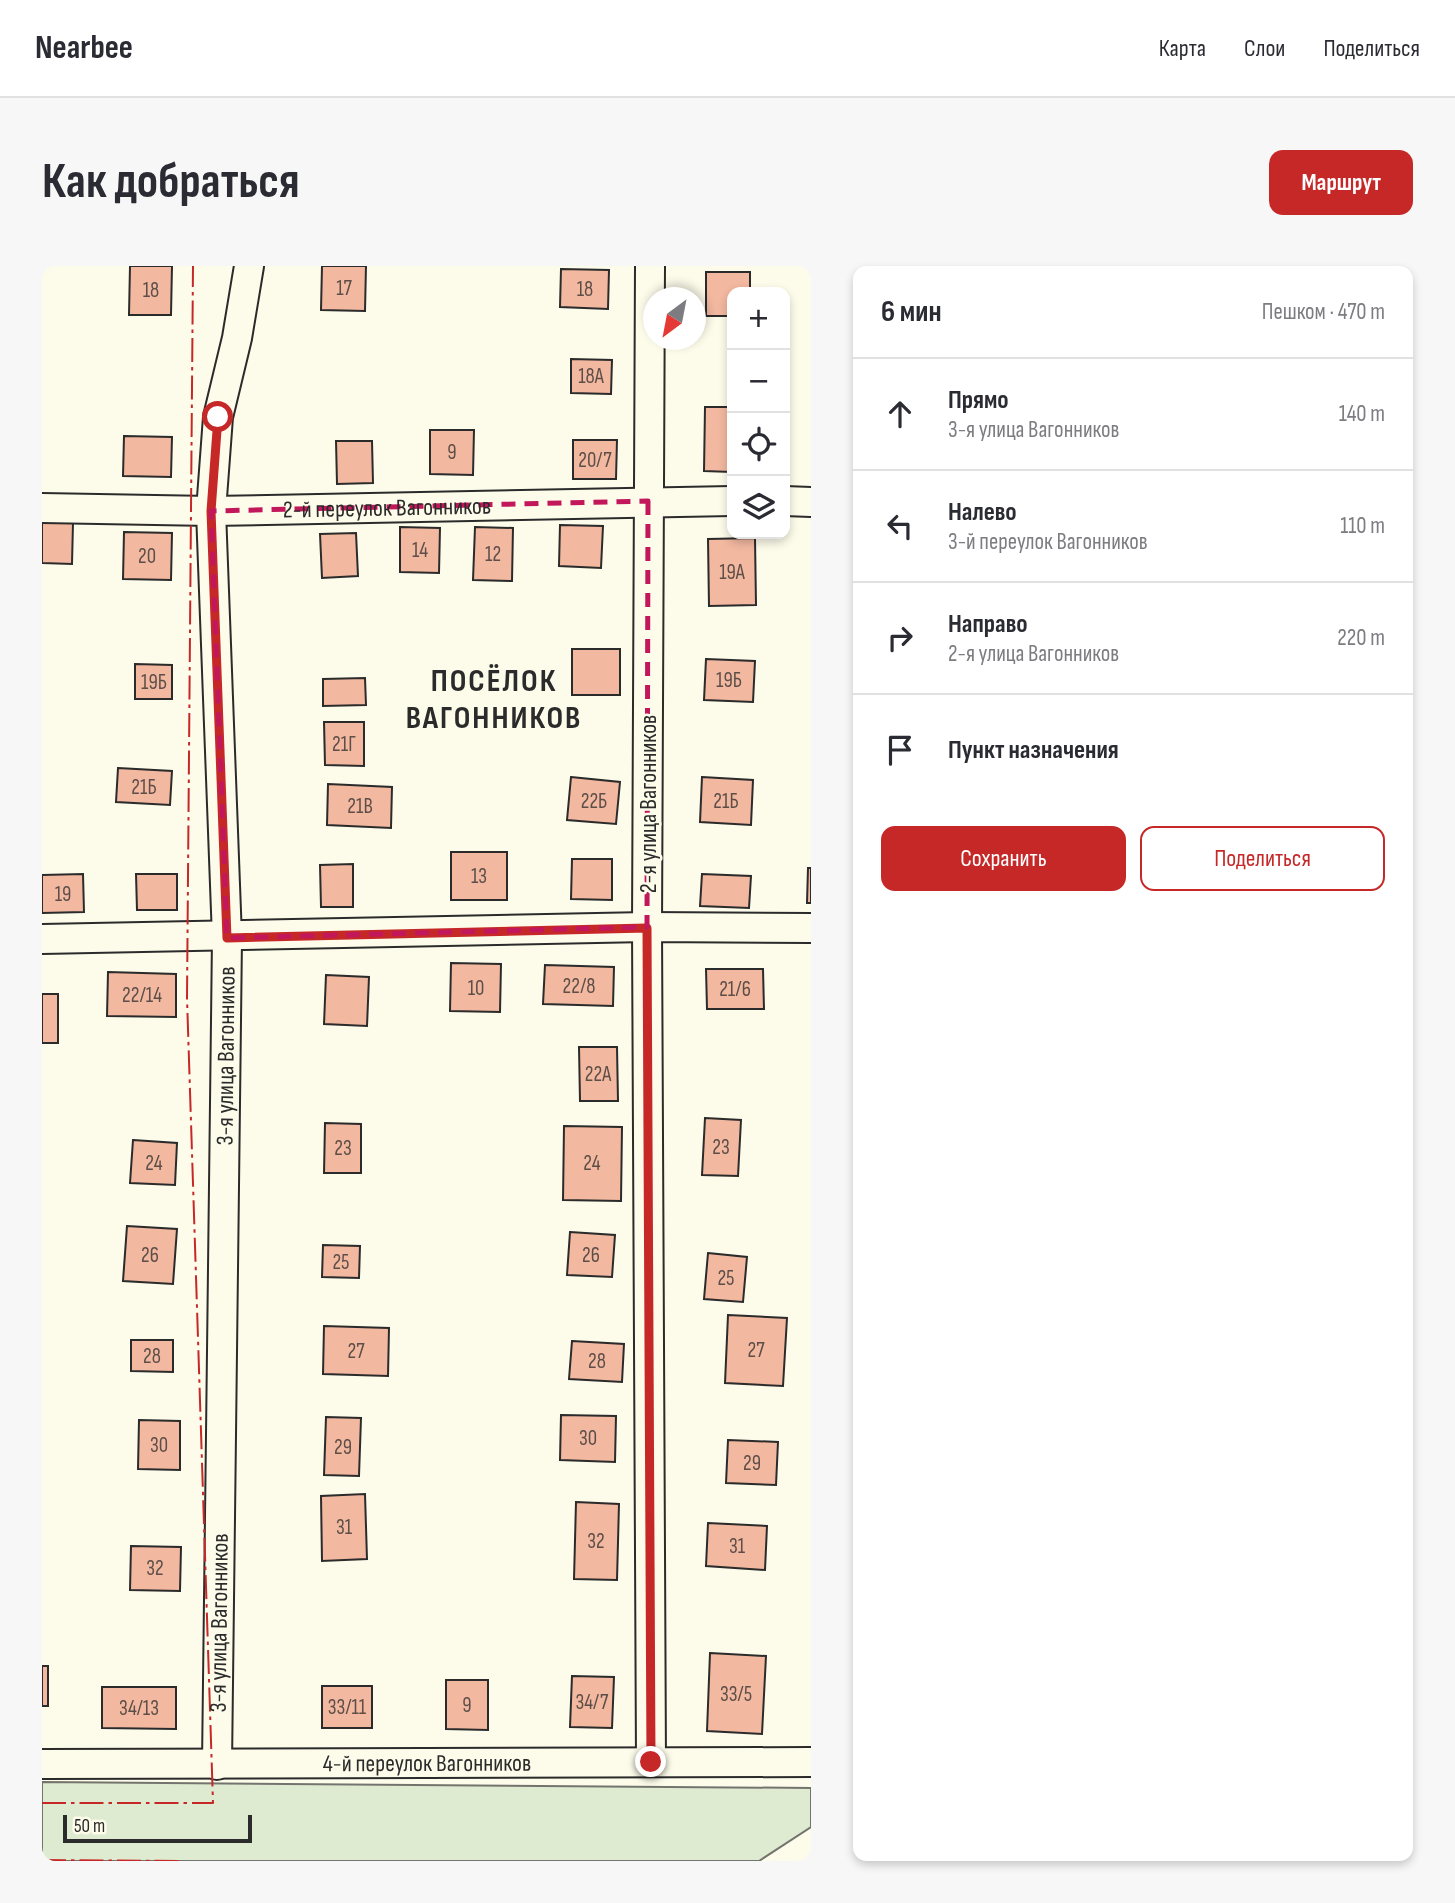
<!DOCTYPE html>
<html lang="ru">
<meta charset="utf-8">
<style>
:root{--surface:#fff;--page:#f7f7f7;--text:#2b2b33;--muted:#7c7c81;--line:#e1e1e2;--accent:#c62828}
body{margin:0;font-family:"Sofia Sans Condensed",sans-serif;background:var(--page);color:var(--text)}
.controls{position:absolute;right:21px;top:21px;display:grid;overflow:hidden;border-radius:14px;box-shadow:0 4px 10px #0003}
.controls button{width:63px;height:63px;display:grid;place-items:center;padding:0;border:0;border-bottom:2px solid var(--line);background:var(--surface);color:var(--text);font:35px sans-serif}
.compass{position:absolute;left:601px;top:21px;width:63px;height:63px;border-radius:50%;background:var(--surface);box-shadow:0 4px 10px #0003;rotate:212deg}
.scale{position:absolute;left:21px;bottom:18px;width:189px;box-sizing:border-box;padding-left:7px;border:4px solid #2b2b2b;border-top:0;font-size:19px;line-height:24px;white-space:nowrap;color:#2b2b2b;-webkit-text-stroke:5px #fdfbea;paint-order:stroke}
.stop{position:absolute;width:21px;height:21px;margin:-16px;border:5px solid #c62828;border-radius:50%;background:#fff}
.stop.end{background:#c62828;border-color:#fff;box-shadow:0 2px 7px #0008}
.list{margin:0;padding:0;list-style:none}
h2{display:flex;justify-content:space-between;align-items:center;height:91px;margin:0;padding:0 28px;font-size:30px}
h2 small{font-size:23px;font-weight:400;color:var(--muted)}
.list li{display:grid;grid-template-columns:46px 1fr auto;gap:21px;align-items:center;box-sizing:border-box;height:112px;padding:0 28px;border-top:2px solid var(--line)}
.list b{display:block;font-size:26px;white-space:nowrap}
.list p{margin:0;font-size:23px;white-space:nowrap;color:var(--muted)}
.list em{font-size:23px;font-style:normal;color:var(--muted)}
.actions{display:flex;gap:14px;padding:21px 28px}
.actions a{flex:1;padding:16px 0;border:2px solid var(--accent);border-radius:14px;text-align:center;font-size:24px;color:var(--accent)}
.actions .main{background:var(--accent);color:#fff}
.icon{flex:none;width:38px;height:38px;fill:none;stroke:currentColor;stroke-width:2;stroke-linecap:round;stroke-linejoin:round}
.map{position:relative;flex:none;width:769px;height:1595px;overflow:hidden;border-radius:14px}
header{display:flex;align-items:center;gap:42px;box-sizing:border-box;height:98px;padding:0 35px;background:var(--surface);border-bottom:2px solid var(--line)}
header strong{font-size:33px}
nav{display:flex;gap:38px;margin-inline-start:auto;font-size:24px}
.intro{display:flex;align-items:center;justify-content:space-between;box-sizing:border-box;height:168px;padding:0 42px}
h1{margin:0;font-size:49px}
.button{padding:18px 32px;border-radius:14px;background:var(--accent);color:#fff;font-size:24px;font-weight:700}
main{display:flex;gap:42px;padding:0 42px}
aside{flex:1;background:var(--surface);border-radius:14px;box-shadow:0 4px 10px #0003}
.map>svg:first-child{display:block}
</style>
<header>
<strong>Nearbee</strong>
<nav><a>Карта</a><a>Слои</a><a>Поделиться</a></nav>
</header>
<div class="intro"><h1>Как добраться</h1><a class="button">Маршрут</a></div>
<main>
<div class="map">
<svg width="769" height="1595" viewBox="0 0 769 1595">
<rect width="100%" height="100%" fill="#fdfbea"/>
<path fill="#deebd1" stroke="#74746e" stroke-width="2" d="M0,1516L769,1522V1561L717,1595H0Z"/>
<g fill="#f2b8a0" stroke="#2b2b2b" stroke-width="2">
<path d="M88,0H130L129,49H87Z"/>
<path d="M280,0H324L323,45L279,44Z"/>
<path d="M519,3L567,4L566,43L518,41Z"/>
<path d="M664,6H708V26H690V50H664Z"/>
<path d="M529,93L570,94L569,128L529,127Z"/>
<path d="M663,141H690V206L662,205Z"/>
<path d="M388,164H432L431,209L388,208Z"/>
<path d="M82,170L130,171L129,211L81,210Z"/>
<path d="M531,174H575L574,213H531Z"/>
<path d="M294,175H330L331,217L295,218Z"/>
<path d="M0,256L31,257L30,298L0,297Z"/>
<path d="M518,259L561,260L559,302L517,300Z"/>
<path d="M358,261L398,262L397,307L358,306Z"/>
<path d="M433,261L471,262L470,315L431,314Z"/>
<path d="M82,266L130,267L129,314L81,313Z"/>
<path d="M314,267L316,310L280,312L278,268Z"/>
<path d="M713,272L714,339L667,340L666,273Z"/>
<rect x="530" y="383" width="48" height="46"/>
<path d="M664,393L713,395L711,436L662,434Z"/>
<path d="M93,398L130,399V433H93Z"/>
<path d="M323,412L324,439L281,440V413Z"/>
<path d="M282,456H322V500L283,499Z"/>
<path d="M76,502L130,505L128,539L74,536Z"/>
<path d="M529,511L578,516L574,558L525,554Z"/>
<path d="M660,511L711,514L709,559L658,556Z"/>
<path d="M286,518L350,521L349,562L285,559Z"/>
<rect x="409" y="586" width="56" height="48"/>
<path d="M530,593H570V634L529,633Z"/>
<path d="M311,598V641H279L278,599Z"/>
<path d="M766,602H769V637H765Z"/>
<path d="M41,608L42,646L0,647V609Z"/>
<path d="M94,608H135V644H95Z"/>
<path d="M660,608L709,610L707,642L658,640Z"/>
<path d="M409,697L459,698L458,746L408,745Z"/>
<path d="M503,699L572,701L571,740L501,738Z"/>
<path d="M664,703H721L722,743H665Z"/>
<path d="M66,706L134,708V751L65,750Z"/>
<path d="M284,709L327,711L325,760L282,758Z"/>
<rect x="0" y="728" width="16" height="49"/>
<path d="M537,781H575L576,835H538Z"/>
<path d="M663,852L699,854L696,910L660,909Z"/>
<path d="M283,857L319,858V907H282Z"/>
<path d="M522,860L580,861L579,935L521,934Z"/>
<path d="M91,874L135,877L133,919L88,917Z"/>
<path d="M85,960L135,963L131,1018L81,1015Z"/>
<path d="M528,966L573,969L570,1011L525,1009Z"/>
<path d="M281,979L318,980L317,1012L280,1011Z"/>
<path d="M666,987L705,991L701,1036L662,1033Z"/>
<path d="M686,1049L745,1052L741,1120L683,1117Z"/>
<path d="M282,1060L347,1062L346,1110L281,1108Z"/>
<path d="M89,1074H131V1106L89,1105Z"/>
<path d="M530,1075L582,1078L580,1116L527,1113Z"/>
<path d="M519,1149L574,1150L573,1196L518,1194Z"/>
<path d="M284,1151L319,1152L317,1210L282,1209Z"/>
<path d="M97,1154L138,1155V1204L96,1203Z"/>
<path d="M686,1174L736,1176L734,1219L684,1217Z"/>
<path d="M323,1228L325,1293L280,1295L279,1230Z"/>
<path d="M534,1236L577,1238L575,1314L532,1313Z"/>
<path d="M666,1257L725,1260L723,1304L664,1300Z"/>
<path d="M89,1280L139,1281L138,1325L88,1324Z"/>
<path d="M668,1387L724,1390L720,1468L665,1465Z"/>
<rect x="0" y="1400" width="6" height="40"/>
<path d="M530,1410L572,1411L570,1462L528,1461Z"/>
<path d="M404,1414H446V1464L404,1463Z"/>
<rect x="280" y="1420" width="50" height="42"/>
<path d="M60,1421H134V1463L60,1462Z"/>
</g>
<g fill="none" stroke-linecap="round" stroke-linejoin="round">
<defs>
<g id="minor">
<path d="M608,0L605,661L609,1496"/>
<path d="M743,235L769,236"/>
<path id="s1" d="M0,242L169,245L690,235"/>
<path d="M0,673L605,661L769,662"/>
<path id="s2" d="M0,1498L769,1496"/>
<path id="s3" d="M175,1499L185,672L169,245L176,151L195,72L207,0"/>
</g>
</defs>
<use href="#minor" stroke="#2b2b2b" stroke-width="32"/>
<use href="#minor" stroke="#fdfbea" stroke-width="28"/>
<g stroke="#c62828" stroke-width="2" stroke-dasharray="24 5 3.5 5" stroke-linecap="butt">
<path d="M0,1537H171L145,732L151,0"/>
<path d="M0,1594L140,1595"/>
</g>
</g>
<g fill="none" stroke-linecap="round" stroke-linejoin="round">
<path stroke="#c62828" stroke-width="9" d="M176,151L169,245L185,672L605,662L609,1496"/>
</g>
<path fill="none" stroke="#c2185b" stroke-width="5" stroke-dasharray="14 9" stroke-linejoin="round" d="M606,235L605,661L185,672L169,245Z"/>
<g text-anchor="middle" stroke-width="5" stroke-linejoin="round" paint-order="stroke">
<g font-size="21" fill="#5d4e48">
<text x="302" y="29">17</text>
<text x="543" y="30">18</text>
<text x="109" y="31">18</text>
<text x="549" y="117">18А</text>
<text x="410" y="193">9</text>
<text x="553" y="201">20/7</text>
<text x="378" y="291">14</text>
<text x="451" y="295">12</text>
<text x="105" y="297">20</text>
<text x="690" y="313">19А</text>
<text x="687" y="421">19Б</text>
<text x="112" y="423">19Б</text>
<text x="302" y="485">21Г</text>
<text x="102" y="528">21Б</text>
<text x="552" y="542">22Б</text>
<text x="684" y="542">21Б</text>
<text x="318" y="547">21В</text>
<text x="437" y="617">13</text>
<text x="21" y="635">19</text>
<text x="537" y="727">22/8</text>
<text x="434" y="729">10</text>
<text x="693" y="730">21/6</text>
<text x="100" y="736">22/14</text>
<text x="556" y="815">22А</text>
<text x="679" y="888">23</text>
<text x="301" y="889">23</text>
<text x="112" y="904">24</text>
<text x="550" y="904">24</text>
<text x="108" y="996">26</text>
<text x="549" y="996">26</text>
<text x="299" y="1003">25</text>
<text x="684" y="1019">25</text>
<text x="714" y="1091">27</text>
<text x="314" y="1092">27</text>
<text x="110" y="1097">28</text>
<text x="555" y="1102">28</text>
<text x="546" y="1179">30</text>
<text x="117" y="1186">30</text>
<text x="301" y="1188">29</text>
<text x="710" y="1204">29</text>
<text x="302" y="1268">31</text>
<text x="554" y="1282">32</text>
<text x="695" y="1287">31</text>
<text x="113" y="1309">32</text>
<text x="694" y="1435">33/5</text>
<text x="550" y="1443">34/7</text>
<text x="425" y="1446">9</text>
<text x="305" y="1448">33/11</text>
<text x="97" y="1449">34/13</text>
</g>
<g font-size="24" fill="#2b2b2b" stroke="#fdfbea">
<text dy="8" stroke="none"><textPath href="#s1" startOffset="345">2-й переулок Вагонников</textPath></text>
<text transform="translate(606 538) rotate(-90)" y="8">2-я улица Вагонников</text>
<text dy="8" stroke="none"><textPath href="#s3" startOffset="709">3-я улица Вагонников</textPath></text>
<text dy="8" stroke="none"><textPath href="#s3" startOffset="142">3-я улица Вагонников</textPath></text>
<text dy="8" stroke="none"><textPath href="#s2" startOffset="385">4-й переулок Вагонников</textPath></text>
</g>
<g font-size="32" font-weight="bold" letter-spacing="2" fill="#2b2b2b" stroke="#fdfbea">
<text x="452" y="425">ПОСЁЛОК<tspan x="452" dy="37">ВАГОННИКОВ</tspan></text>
</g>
</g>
</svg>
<div class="controls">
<button>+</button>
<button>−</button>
<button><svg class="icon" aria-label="locate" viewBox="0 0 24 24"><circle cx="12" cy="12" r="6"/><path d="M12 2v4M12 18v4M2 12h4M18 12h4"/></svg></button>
<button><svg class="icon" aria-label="layers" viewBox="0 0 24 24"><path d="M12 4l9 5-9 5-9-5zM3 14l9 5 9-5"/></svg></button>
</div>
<svg class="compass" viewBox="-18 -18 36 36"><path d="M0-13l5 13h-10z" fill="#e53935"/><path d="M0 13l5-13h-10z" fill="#7c7c81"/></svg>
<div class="scale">50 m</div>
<div class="stop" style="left:176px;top:151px"></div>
<div class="stop end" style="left:609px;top:1496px"></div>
</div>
<aside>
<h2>6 мин<small>Пешком · 470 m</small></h2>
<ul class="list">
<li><svg class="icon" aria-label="ahead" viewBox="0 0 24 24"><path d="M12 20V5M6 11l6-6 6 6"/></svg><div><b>Прямо</b><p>3-я улица Вагонников</p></div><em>140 m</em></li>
<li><svg class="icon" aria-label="left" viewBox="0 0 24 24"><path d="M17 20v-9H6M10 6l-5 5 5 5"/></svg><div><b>Налево</b><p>3-й переулок Вагонников</p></div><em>110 m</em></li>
<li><svg class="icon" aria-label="right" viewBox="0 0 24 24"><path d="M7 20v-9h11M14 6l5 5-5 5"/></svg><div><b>Направо</b><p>2-я улица Вагонников</p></div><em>220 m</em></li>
<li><svg class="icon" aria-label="arrive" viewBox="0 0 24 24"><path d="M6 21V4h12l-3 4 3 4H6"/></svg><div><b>Пункт назначения</b></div></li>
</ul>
<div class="actions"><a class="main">Сохранить</a><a>Поделиться</a></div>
</aside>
</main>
